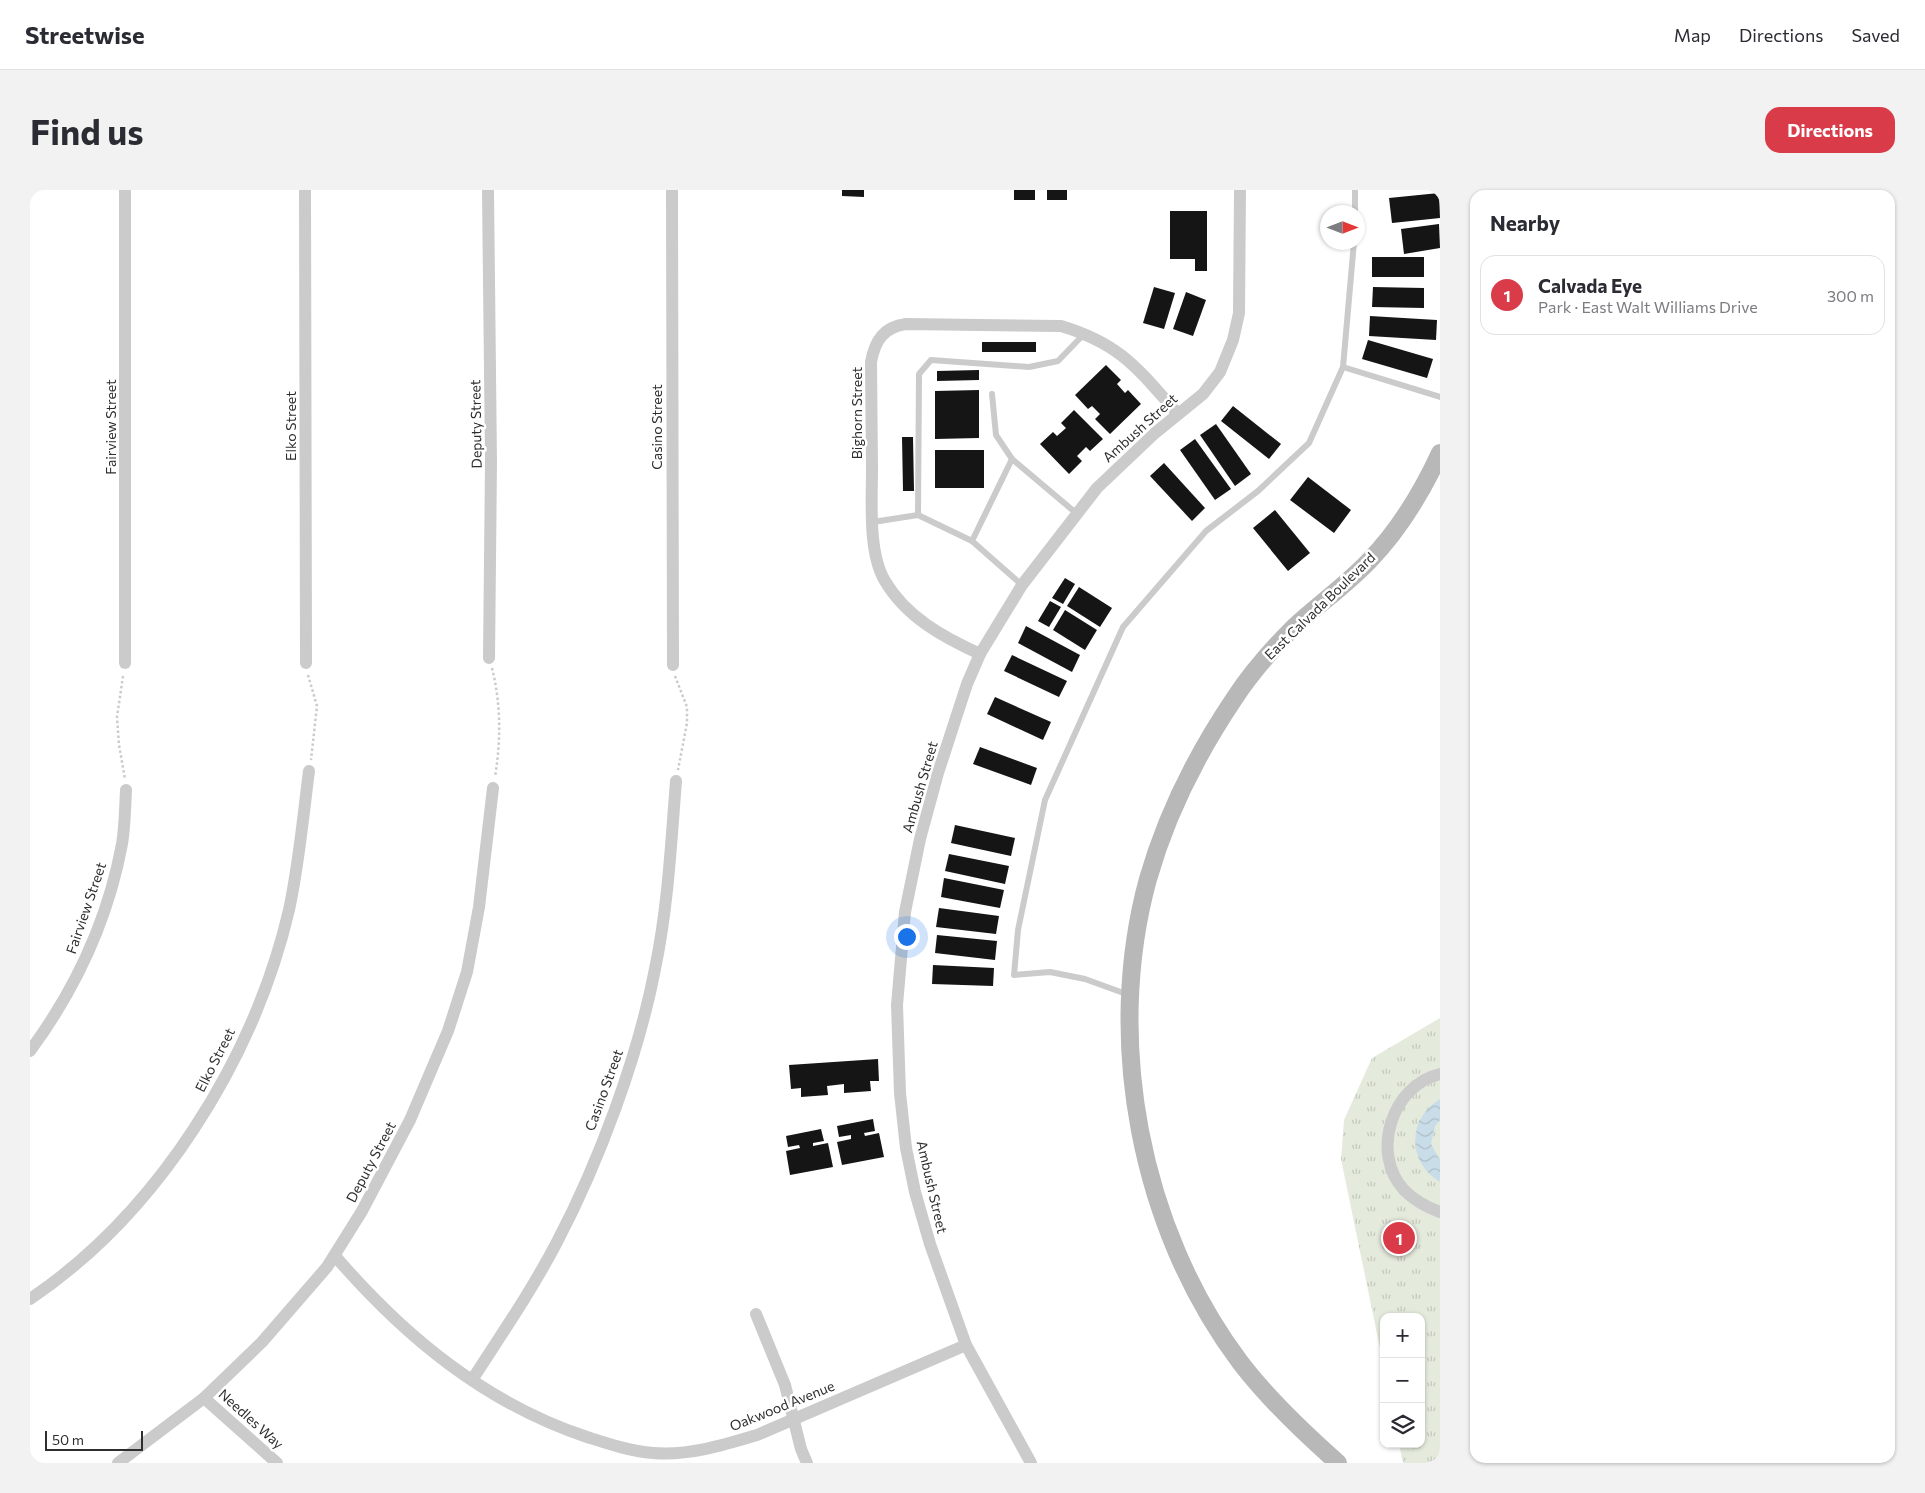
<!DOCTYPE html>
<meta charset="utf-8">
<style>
:root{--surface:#fff;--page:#f2f2f3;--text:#2b2b33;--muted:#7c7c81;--line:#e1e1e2;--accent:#da3b49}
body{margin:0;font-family:Commissioner,sans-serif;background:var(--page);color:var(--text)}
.controls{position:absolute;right:15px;bottom:15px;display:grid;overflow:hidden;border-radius:10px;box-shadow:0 1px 4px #0004}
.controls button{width:45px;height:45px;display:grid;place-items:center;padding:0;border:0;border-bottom:1px solid var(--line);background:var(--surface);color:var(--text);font:25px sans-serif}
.compass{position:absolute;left:1290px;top:15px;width:45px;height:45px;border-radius:50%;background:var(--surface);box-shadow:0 1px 4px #0004;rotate:90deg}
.scale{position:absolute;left:15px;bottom:12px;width:98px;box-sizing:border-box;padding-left:5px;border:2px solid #2e2e2e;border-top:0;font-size:14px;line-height:18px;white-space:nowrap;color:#2e2e2e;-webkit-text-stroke:4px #fff;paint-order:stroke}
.you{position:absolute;left:876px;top:746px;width:18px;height:18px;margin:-12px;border:4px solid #fff;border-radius:50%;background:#1a73e8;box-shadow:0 0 0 8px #1a73e833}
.badge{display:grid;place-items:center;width:32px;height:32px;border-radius:50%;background:var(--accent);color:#fff;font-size:16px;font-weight:700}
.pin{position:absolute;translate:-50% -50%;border:2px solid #fff;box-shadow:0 1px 5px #0006}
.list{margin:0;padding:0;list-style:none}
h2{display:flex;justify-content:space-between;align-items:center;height:65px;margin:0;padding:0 20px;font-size:21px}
h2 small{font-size:16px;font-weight:400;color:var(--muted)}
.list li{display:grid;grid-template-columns:32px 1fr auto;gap:15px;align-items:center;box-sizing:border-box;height:80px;margin:0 10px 10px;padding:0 10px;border:1px solid var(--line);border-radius:15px}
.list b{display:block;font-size:19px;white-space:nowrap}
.list p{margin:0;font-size:16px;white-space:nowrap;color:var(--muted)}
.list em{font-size:16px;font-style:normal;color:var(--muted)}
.icon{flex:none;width:28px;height:28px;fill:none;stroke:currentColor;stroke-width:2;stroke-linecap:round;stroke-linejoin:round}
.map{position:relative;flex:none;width:1410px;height:1273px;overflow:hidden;border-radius:15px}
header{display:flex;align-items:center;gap:30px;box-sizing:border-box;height:70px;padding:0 25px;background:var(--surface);border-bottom:1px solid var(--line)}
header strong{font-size:24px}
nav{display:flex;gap:28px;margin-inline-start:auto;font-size:18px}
.intro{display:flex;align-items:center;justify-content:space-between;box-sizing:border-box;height:120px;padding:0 30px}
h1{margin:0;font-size:35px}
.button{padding:12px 22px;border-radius:15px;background:var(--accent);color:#fff;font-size:18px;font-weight:700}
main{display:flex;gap:30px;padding:0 30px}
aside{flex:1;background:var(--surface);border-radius:15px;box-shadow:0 1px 4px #0004}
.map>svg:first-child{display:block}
</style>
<header>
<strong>Streetwise</strong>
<nav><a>Map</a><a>Directions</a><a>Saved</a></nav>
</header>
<div class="intro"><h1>Find us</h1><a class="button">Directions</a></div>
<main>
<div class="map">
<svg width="1410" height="1273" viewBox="0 0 1410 1273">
<defs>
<pattern id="grass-tufts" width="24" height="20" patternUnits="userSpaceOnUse" patternTransform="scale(1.25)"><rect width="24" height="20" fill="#e4eadc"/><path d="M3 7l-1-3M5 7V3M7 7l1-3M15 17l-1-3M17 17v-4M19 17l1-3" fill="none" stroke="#c4c9bd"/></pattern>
<pattern id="water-waves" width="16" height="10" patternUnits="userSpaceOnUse" patternTransform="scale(1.25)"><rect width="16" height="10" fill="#c9dde9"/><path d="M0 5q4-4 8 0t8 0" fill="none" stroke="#adbec8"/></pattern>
</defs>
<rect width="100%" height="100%" fill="#fff"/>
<path fill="url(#grass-tufts)" d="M1410,828V1273H1373L1369,1254H1391V1127H1354V1178L1311,969L1314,930L1342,868Z"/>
<path fill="url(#water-waves)" d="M1410,909V930L1405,936L1401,954L1410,970V992C1377,972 1377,929 1410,909Z"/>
<g fill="#151515">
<path d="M812,0H834V7L812,6Z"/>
<rect x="984" y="0" width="21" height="10"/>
<rect x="1017" y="0" width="20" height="10"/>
<path d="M1409,3L1410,28L1362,33L1359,8Z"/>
<path d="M1140,21H1177V81H1165V69H1140Z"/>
<path d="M1409,34L1410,58L1374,64L1371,39Z"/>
<rect x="1342" y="67" width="52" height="20"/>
<path d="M1124,97L1145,103L1134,139L1113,133Z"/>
<path d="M1343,97L1394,98V118L1342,117Z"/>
<path d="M1156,102L1176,110L1163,146L1143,139Z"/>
<path d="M1340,126L1407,130L1406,150L1339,146Z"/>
<path d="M1338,150L1403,169L1397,188L1332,169Z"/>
<rect x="952" y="152" width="54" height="10"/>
<path d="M1076,175L1091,190L1087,194L1095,203L1098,200L1111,214L1080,244L1065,229L1070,224L1062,216L1058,219L1045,205Z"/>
<path d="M949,180V190L907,191V181Z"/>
<path d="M949,200V248L905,249V201Z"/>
<path d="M1203,216L1251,254L1239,269L1191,231Z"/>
<path d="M1044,220L1073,249L1060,261L1056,257L1047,266L1052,271L1039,284L1010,254L1023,242L1027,246L1036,238L1031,233Z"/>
<path d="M1186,234L1221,284L1205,296L1170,245Z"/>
<path d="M872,247H883L884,301H873Z"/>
<path d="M1165,249L1201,299L1185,310L1150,260Z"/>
<rect x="905" y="260" width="49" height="38"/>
<path d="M1134,273L1175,318L1162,331L1120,286Z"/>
<path d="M1278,287L1321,320L1304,343L1260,310Z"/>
<path d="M1245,320L1280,363L1258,381L1223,338Z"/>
<path d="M1035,388L1045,394L1033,414L1022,408Z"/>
<path d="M1049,397L1082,418L1070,437L1037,416Z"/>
<path d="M1020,411L1031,417L1019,437L1008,431Z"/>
<path d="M1035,420L1067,440L1055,460L1023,440Z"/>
<path d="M996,436L1050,465L1042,482L988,453Z"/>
<path d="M982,465L1037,491L1029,507L974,481Z"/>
<path d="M965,507L1021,532L1013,550L957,524Z"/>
<path d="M950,557L1007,578L1001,595L943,574Z"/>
<path d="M925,635L985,648L981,666L921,653Z"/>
<path d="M919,664L979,676L975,694L915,681Z"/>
<path d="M914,688L974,700L970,718L911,707Z"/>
<path d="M909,718L969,726L966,744L906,737Z"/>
<path d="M907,745L967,751L965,770L905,763Z"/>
<path d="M903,775L964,778L963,796L902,794Z"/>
<path d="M848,869L849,891H840L841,901L814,903V894L797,896L798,905L771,907V898L761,899L759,875Z"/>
<path d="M843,929L845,941L834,943L835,946L849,943L854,967L812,975L807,952L821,949V945L809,947L807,936Z"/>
<path d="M791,939L794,951L783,953V956L798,953L803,977L760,985L756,961L770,958L769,955L758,957L756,946Z"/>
</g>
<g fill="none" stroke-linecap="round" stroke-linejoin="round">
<g stroke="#cbcbcb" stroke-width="2.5" stroke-dasharray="2.5 2.5" stroke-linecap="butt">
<path d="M462,478C471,514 471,550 465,587"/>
<path d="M278,485L287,516L281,570"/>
<path d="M93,486L87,527L89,555L95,589"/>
<path d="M645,486L657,517V533L648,580"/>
</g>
<g stroke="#cbcbcb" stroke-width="6">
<path d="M1325,22V0"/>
<path d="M1313,177L1410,207"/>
<path d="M962,204L966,245L982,269L1046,323"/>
<path d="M982,269L942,351L992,395"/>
<path d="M888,325L942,351"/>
<path d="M843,332L888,325L889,184L901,170L999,177L1028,171L1054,144"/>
<path d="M1099,805L1055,789L1020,782L984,785L988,740L1015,610L1093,437L1176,341L1228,301L1279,253L1313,177L1324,52"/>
</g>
<g stroke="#cbcbcb" stroke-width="12">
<path d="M95,0V473"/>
<path d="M275,0L276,473"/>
<path d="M458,0L461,272L459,468"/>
<path d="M642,0L643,475"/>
<path d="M950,464C913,447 876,427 855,391C838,363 842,311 842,279C842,243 841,208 841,172C845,150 854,137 876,134L1031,136C1091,154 1108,179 1148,224"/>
<path d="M0,861C45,800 78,729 92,654C95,636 95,618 96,600"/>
<path d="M1410,884C1362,895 1340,963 1374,1000C1385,1011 1396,1017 1410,1022"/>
<path d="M305,1066C375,1147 455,1213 557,1247C579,1254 600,1261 623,1263C659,1266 694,1255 727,1245L936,1155"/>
<path d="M0,1109C128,1023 224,869 259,720C269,674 273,627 279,581"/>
<path d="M726,1124L755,1195L771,1259L777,1273"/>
<path d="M442,1190C471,1145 502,1100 527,1052C569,972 608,867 625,779C638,717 641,654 646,591"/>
<path d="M174,1208L247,1273"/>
<path d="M88,1273L174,1208L232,1152L297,1077L332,1021L380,930L418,841L437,782L449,717L463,598"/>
<path d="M1001,1273L936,1155L900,1054L885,1002L876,958L870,903L867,815L875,722L890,649L908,583L937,494L950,464L992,395L1067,298L1125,243L1173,204L1190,182L1203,150L1209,123L1210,0"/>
</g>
<path stroke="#b8b8b8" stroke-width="18" d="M1308,1273C1273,1242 1238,1209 1210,1172C1110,1039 1074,849 1118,689C1136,626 1167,564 1204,509C1221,483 1242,459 1264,437C1289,414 1316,395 1339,371C1370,339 1392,302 1410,263"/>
</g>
<g text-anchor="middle" stroke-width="5" stroke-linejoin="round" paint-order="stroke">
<g font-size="14" fill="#2e2e2e" stroke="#fff">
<text transform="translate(827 223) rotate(-90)" y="5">Bighorn Street</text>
<text transform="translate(446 234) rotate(-91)" y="5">Deputy Street</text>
<text transform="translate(261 236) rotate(-90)" y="5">Elko Street</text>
<text transform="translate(81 237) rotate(-90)" y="5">Fairview Street</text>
<text transform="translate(627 237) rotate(-90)" y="5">Casino Street</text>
<text transform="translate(1110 238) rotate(-42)" y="5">Ambush Street</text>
<text transform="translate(1290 416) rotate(-44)" y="5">East Calvada Boulevard</text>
<text transform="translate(890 597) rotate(-74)" y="5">Ambush Street</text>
<text transform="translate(56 718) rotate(-71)" y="5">Fairview Street</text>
<text transform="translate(185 870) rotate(-63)" y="5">Elko Street</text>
<text transform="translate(574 900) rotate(-70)" y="5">Casino Street</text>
<text transform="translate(341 972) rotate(-62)" y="5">Deputy Street</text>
<text transform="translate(902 997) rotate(77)" y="5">Ambush Street</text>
<text transform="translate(752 1216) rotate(-22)" y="5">Oakwood Avenue</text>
<text transform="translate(221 1229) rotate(42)" y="5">Needles Way</text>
</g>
</g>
</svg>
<div class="controls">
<button>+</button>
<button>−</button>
<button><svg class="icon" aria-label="layers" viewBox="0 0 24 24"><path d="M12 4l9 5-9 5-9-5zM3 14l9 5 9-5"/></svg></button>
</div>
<svg class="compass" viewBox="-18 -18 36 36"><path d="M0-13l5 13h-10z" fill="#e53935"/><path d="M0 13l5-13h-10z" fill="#7c7c81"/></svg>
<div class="scale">50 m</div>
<div class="you"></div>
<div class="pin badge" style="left:1369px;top:1048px">1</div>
</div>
<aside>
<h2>Nearby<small></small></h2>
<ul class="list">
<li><span class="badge">1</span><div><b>Calvada Eye</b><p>Park · East Walt Williams Drive</p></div><em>300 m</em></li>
</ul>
</aside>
</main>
